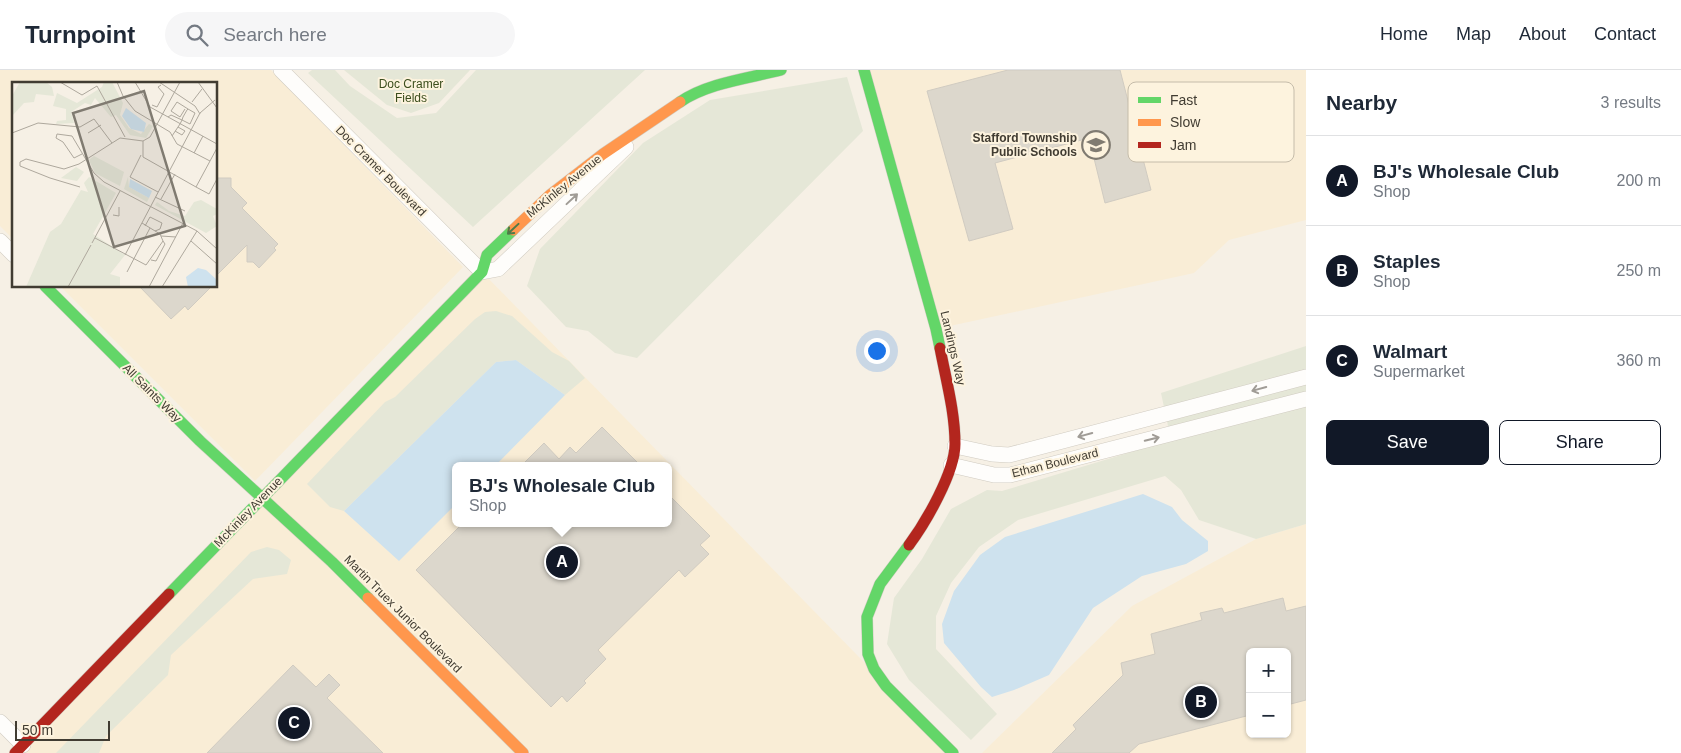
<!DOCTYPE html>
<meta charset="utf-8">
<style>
:root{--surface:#fff;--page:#f6f6f7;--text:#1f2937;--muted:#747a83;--line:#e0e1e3;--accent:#111827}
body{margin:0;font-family:Arial,sans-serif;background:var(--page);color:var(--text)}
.controls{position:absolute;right:15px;bottom:15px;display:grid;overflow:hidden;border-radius:8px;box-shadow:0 1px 4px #0004}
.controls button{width:45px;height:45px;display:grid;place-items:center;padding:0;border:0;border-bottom:1px solid var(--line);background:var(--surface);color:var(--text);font:25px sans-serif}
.scale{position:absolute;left:15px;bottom:12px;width:95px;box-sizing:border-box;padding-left:5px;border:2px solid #413c32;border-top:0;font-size:14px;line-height:18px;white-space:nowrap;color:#413c32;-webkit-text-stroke:4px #fdf3de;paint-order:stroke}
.you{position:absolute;left:876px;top:280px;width:18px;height:18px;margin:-12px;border:4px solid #fff;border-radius:50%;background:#1a73e8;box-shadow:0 0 0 8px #1a73e833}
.badge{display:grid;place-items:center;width:32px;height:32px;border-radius:50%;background:var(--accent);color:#fff;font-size:16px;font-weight:700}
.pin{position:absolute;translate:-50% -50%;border:2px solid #fff;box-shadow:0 1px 5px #0006}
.popup{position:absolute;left:452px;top:392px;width:220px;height:65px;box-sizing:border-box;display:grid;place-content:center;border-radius:8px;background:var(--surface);filter:drop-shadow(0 1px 4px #0005);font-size:16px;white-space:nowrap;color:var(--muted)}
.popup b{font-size:19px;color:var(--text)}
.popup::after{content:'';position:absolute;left:50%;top:100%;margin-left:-10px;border:10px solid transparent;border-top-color:var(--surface)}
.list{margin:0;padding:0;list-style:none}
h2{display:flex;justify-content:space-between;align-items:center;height:65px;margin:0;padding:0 20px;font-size:21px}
h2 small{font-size:16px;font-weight:400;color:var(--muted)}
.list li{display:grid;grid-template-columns:32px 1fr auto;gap:15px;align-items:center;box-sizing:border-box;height:90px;padding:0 20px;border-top:1px solid var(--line)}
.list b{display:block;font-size:19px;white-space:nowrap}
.list p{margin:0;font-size:16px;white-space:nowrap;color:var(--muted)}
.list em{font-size:16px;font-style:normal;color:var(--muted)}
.actions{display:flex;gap:10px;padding:15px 20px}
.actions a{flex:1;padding:11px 0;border:1px solid var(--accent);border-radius:8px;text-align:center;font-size:18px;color:var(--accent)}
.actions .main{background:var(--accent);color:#fff}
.icon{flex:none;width:28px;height:28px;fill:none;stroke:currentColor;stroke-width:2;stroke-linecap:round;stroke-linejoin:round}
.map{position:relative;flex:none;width:1306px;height:683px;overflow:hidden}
header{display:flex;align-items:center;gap:30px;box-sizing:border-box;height:70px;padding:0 25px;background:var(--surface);border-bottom:1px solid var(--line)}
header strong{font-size:24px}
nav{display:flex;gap:28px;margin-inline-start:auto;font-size:18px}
.search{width:350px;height:45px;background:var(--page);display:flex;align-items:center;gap:12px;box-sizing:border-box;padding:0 18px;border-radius:28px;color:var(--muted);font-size:19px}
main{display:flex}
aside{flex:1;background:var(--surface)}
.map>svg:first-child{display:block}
</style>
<header>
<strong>Turnpoint</strong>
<div class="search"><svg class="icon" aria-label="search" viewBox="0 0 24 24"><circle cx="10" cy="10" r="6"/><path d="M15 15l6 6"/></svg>Search here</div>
<nav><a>Home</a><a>Map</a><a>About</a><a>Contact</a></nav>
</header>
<main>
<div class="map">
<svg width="1306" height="683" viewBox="0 0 1306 683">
<rect width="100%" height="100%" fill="#f6f0e5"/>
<g fill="#f9edd6" fill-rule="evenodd">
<path d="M0,0H271L463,197L255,411L60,216H216V14H14V170L0,156Z"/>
<path d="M866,0H1306V150L1229,170L1194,203L936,259Z"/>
<path d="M482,202L953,683H12ZM456,396H668V453H456Z"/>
<path d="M1306,454V683H982L1132,536L1256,469ZM1250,582H1287V664H1250Z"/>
</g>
<g fill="#e5e7d7">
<path d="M312,0H335L350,16L397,48L436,43L476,0H645L473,157L308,3Z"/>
<path d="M344,0H470L439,33L411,43L387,35Z"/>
<path d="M847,7L863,61L637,288L615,283L588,261L566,257L527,216L540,179L643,73L710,30Z"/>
<path d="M496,241L512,246L552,282L569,291L585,308L565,325L516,290L496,292L344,441L330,437L307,414L385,332L395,327L475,249L485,242Z"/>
<path d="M1306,276V454L1256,469L1199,450L1181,420L1165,406L1018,450L979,477L951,513L936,546V579L997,644L971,670L909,610L887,574L894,528L922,489L951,439L987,420L1002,421L1171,370L1161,323Z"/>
<path d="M267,477L279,480L291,490L287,504L253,509L171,585L168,605L106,666L99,683H56L251,482Z"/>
</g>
<g fill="#cee2ee">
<path d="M516,290L565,325L495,396H456V434L399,491L344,441L496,292Z"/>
<path d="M1143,424L1172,437L1182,450L1208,471V481L1186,494L1142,506L1093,538L1049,605L1014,620L992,627L981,617L944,573L942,554L954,521L980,485L1005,467Z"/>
</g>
<g fill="#dcd7cc" stroke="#d0cbc1">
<path d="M1008,0H1120L1151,120L1105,133L1089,68L995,93L1013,159L969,171L927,21Z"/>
<path d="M216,108H231V117L247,133L242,138L278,174L274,178L276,180L259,198L253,192H247V175L216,206Z"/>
<path d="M139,216H212L188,240L185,236L171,249Z"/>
<path d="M602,357L641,396H521L544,373L559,389L570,377L576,383Z"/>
<path d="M668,424L710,466L700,475L709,484L685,507L679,500L598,580L606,589L584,611L586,613L567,632L562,626L551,637L416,500L463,453H668Z"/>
<path d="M1283,528L1286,541L1306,536V630L1287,635V582H1250V645L1139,674L1129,683H1052L1076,659L1073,655L1123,605L1121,593L1155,584L1151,564L1202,550L1200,543L1222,538L1224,543Z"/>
<path d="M293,595L316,617L329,604L340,615L327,628L383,683H207Z"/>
</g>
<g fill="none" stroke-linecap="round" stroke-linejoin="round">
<defs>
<g id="street">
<path d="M281,0L482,202L498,199L626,77"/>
<path d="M0,171L14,185"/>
<path d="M955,376L992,384L1009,385L1306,307"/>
<path d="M951,395L994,405H1010L1306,329"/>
<path d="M0,652L23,675"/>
</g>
<g id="fast">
<path d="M864,0L936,259L940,278"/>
<path d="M680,32C707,13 750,8 781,0"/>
<path d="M45,216L200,371L332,492L368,528"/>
<path d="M909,475L880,514L867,547L868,584L874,599L886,616L953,683"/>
<path d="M169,524L482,202L487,185L513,160"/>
</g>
<g id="slow">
<path d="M513,160L550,125L603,84L680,32"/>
<path d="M368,528L523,683"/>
</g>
<g id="jam">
<path d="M909,475C926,452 955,402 955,374C955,342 946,310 940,278"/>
<path d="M15,683L169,524"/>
</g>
</defs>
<use href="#street" stroke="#d0cbc1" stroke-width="16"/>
<use href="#fast" stroke="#d0cbc1" stroke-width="12"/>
<use href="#slow" stroke="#d0cbc1" stroke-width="12"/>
<use href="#jam" stroke="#d0cbc1" stroke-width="12"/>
<use href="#street" stroke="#fefdfb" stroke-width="15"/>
<use href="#fast" stroke="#63d668" stroke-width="11"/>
<use href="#slow" stroke="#ff974d" stroke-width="11"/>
<use href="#jam" stroke="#b3261e" stroke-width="11"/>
</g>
<defs><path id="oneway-shaft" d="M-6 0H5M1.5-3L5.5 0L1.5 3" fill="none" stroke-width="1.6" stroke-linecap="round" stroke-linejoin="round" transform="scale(1.25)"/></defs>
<g stroke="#a09c96">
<use href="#oneway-shaft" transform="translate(572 129) rotate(-43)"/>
<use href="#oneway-shaft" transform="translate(1259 319) rotate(165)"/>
<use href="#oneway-shaft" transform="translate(1085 365) rotate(165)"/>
<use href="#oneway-shaft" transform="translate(1152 369) rotate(-14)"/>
</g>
<use stroke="#4f7a48" href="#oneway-shaft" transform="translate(513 159) rotate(137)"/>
<defs>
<symbol id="school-ring" viewBox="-11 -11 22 22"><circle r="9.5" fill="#fdf3de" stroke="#807b71" stroke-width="1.5"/><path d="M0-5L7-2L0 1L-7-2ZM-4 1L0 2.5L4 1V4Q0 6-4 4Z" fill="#807b71"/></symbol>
</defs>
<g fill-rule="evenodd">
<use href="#school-ring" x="1080" y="59" width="32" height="32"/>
</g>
<g text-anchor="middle" stroke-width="4" stroke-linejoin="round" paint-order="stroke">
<g font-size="12" fill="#3c4e1d" stroke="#fdf3de">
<text x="411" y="18">Doc Cramer<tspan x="411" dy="14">Fields</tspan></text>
</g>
<g font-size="12" font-weight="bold" fill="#413c32" stroke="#fdf3de" text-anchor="end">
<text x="1077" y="72">Stafford Township<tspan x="1077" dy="14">Public Schools</tspan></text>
</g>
<g font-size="12" fill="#413c32" stroke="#fdf3de">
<text transform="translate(381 101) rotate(45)" y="4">Doc Cramer Boulevard</text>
<text transform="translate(564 116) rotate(-39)" y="4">McKinley Avenue</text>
<text transform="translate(953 278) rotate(77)" y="4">Landings Way</text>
<text transform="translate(152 323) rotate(45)" y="4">All Saints Way</text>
<text transform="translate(1055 393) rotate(-14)" y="4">Ethan Boulevard</text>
<text transform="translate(248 442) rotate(-46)" y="4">McKinley Avenue</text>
<text transform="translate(403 544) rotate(45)" y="4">Martin Truex Junior Boulevard</text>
</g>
</g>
<g transform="translate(12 12)">
<rect width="205" height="205" fill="#f6f0e5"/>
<path d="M8,0H34L40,5L42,14L24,12L22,20L12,21L0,34V14ZM92,0H100L111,21L108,33L117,46L129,52L137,42L141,44L134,56L118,53L104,33L99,35L83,16L79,23L73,21L59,30L62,41L44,42L45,39L54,38V27L41,24L45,11L65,21L90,5ZM82,74L112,90L108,104L83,91L77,78ZM64,85L72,90L65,99L49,96ZM77,95L104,111L81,152L113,173L98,192L108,195V205H14L38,150L49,142L69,108L76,110L72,101ZM116,95L117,105L137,116L135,120L112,107ZM189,118L205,127V132L201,134L205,144L194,151L143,123L145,120L157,129L173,134L182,120Z" fill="#e5e7d7"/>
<path d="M114,26L134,41L132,50L119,47L110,34ZM118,97L140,109L137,116L117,105ZM186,186L194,188L205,198V205H176L174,195Z" fill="#cee2ee"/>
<path fill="none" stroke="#aea89d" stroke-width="1" d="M48,0L70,13L85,4M105,0L111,14L123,29L158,50L165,62L198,79M123,0L138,25L205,62M147,0L183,24L188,32M186,0L205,26M85,4L113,55M180,20L190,7M140,23L145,25L152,12L146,5L149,3M173,27L168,35L159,29L165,20L176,27M156,35L159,33L170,38L178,42L183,31L176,27L175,28L171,35L170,38L168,42L160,54M163,49L170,53L173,49L166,45M0,51L26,41L68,45L82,37L100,61M76,51L89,43M131,59V75L184,105L197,112L205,97M131,59L138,55L168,0M182,71L191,54M70,72L62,76L51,60L44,56L45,52L60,54L82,91L92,100L185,149L205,167M129,73L118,95L146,110M68,105L38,96L8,84V80L14,77L52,87L67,82L108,56L131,59M184,105L205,66M143,115L173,129M149,117L163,92M101,133L107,134V125M133,144L138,135L150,141L148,147L143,149M149,154L164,155M83,156L134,183L151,159L148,152L130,141M179,159L205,182M80,161L108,109M113,173L188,31L203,18M139,178L144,179L153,162L151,159M115,190L138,146M56,205L79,163M137,205L171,141M150,205L185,149"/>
<path fill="#807b71" fill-opacity="0.15" stroke="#807b71" stroke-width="2.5" d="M132,9L173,144L102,165L61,31Z"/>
<rect width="205" height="205" fill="none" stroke="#413c32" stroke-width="2.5"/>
</g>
<rect x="1128" y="12" width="166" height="80" rx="8" fill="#fdf3de" stroke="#c5bcaa" stroke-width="1"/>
<rect x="1138" y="27" width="23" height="6" fill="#63d668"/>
<rect x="1138" y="49" width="23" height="7" fill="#ff974d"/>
<rect x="1138" y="72" width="23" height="6" fill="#b3261e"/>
<g font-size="14" fill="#413c32">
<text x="1170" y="35">Fast</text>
<text x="1170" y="57">Slow</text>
<text x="1170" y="80">Jam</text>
</g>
</svg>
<div class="controls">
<button>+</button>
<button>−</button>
</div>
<div class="scale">50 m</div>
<div class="you"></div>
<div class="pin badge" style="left:562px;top:492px">A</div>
<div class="popup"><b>BJ's Wholesale Club</b>Shop</div>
<div class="pin badge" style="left:1201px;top:632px">B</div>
<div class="pin badge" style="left:294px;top:653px">C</div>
</div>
<aside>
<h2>Nearby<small>3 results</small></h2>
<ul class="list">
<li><span class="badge">A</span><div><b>BJ's Wholesale Club</b><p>Shop</p></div><em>200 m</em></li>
<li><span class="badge">B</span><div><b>Staples</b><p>Shop</p></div><em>250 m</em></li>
<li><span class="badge">C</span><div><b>Walmart</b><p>Supermarket</p></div><em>360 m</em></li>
</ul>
<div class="actions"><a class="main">Save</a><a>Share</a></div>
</aside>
</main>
